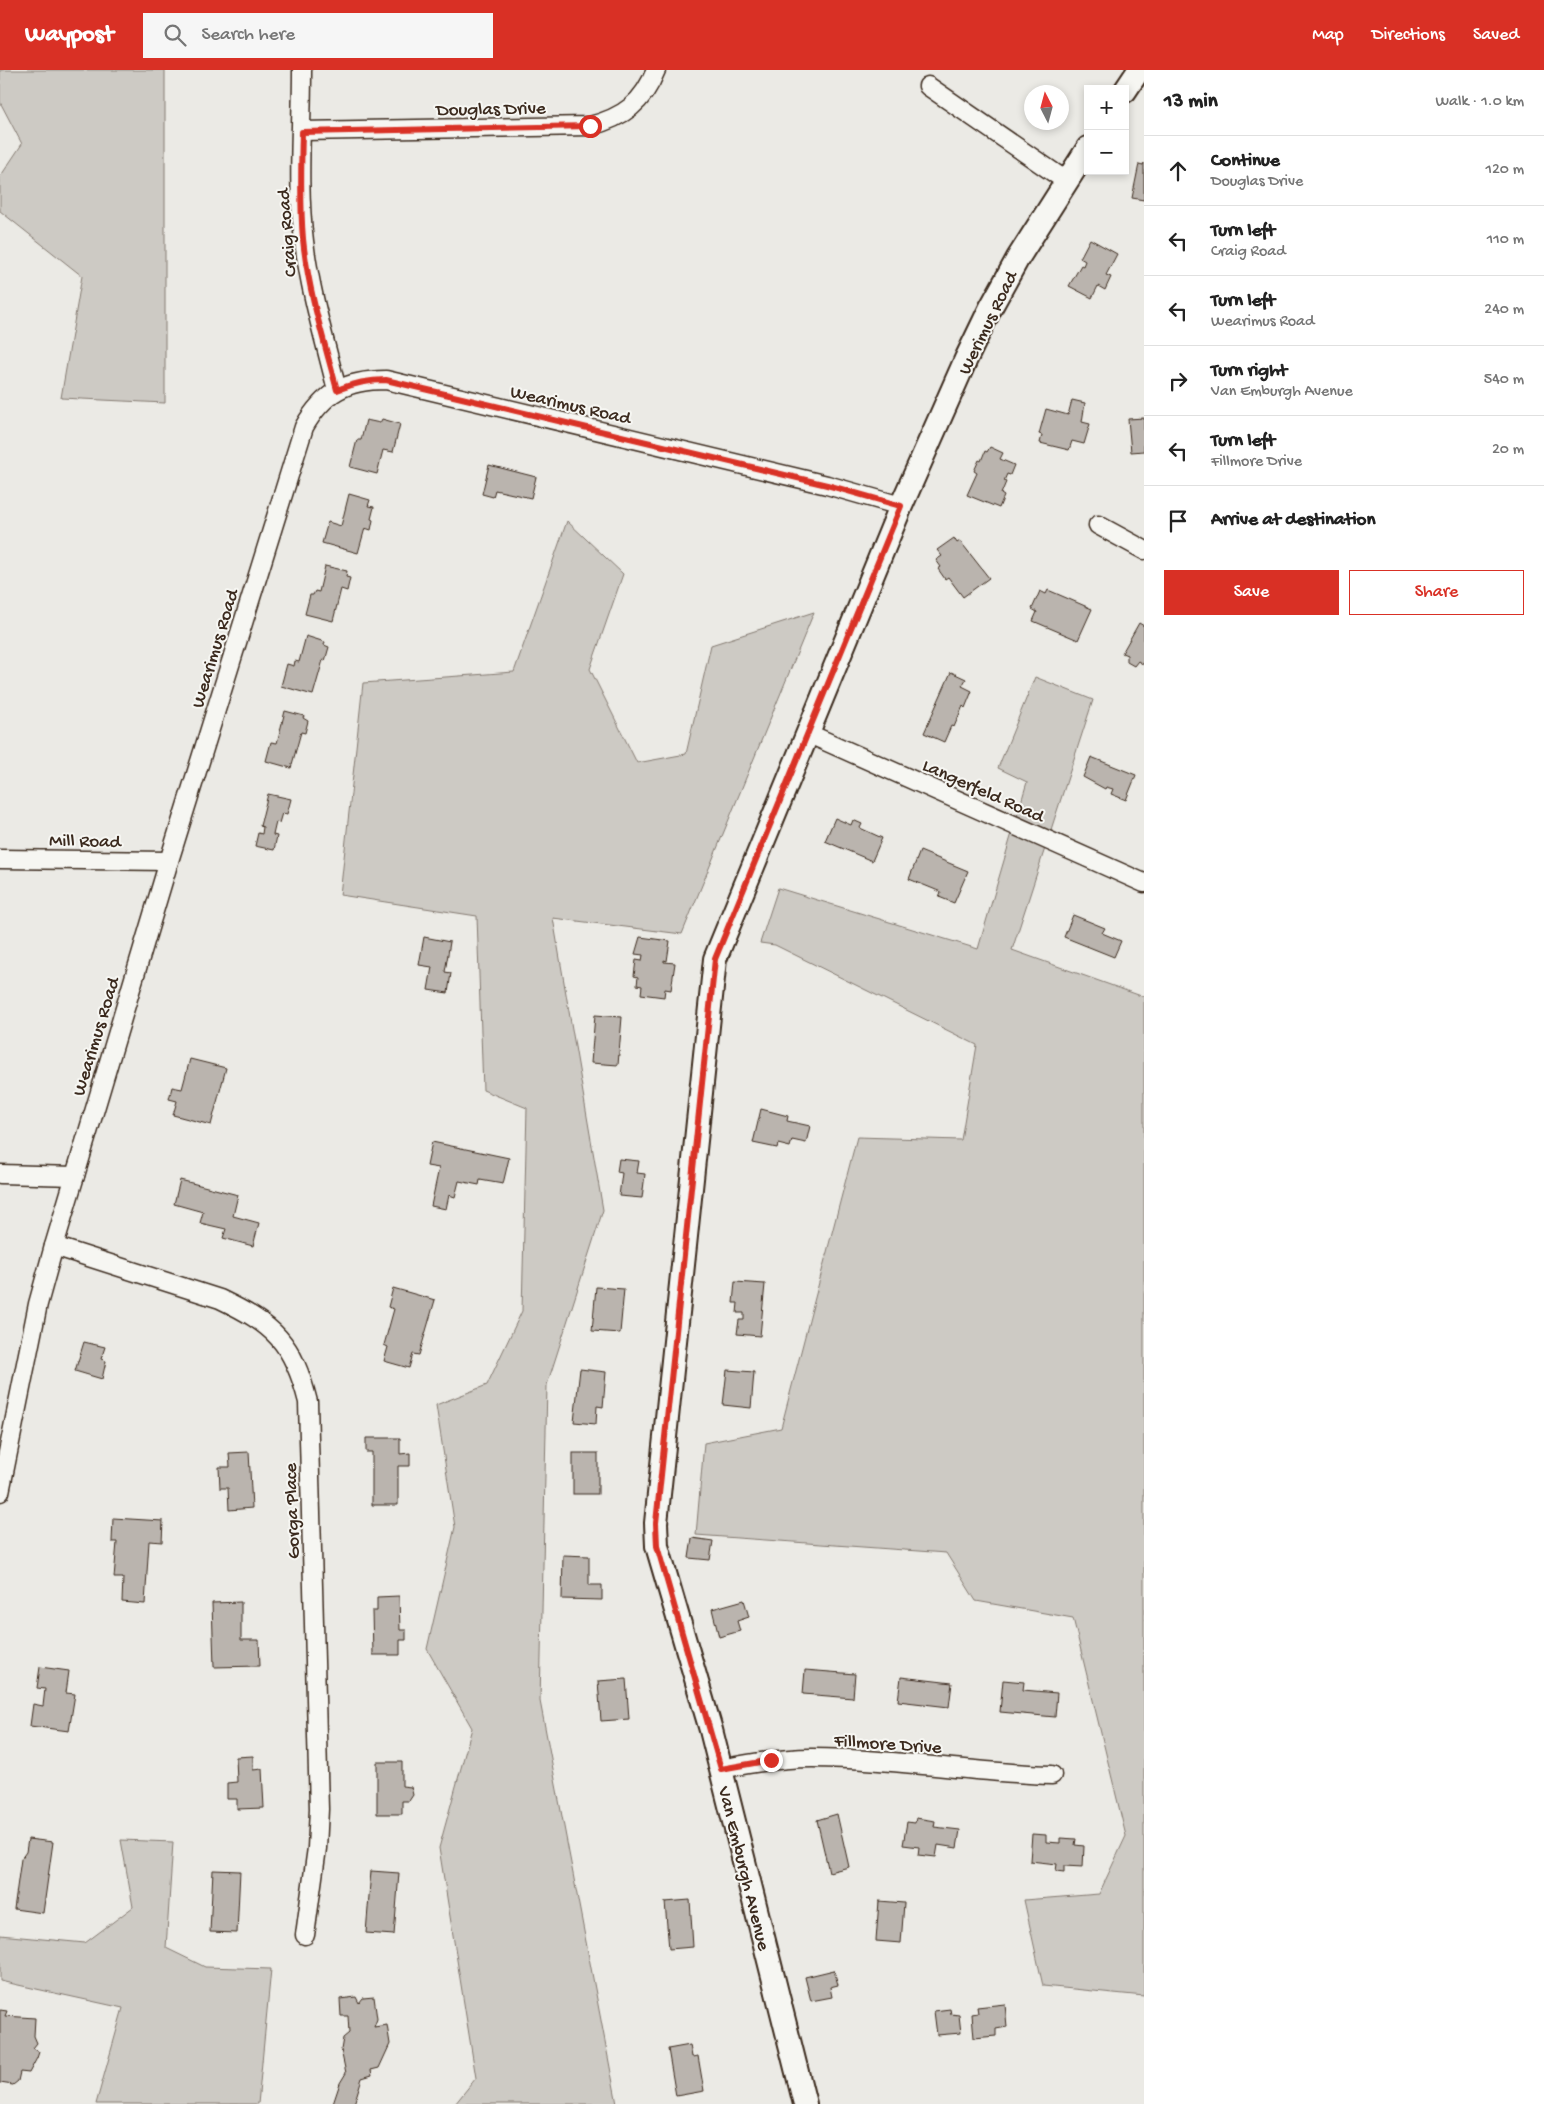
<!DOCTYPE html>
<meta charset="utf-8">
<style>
:root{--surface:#fff;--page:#f6f6f6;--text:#222;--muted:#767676;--line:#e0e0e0;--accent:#d93025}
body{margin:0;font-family:"Gochi Hand",sans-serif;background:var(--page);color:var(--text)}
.controls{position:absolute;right:15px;top:15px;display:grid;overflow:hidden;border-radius:0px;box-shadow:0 2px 8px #0003}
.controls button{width:45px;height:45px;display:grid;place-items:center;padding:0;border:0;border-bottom:1px solid var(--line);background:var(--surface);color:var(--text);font:25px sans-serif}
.compass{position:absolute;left:1024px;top:15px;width:45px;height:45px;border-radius:50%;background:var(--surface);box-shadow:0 2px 8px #0003;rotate:354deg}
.stop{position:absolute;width:15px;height:15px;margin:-11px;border:4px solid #d93025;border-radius:50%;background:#fff}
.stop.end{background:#d93025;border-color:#fff;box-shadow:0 1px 5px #0008}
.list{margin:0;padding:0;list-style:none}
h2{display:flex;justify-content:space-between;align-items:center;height:65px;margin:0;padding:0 20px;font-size:21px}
h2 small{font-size:16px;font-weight:400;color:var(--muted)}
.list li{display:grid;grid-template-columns:32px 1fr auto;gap:15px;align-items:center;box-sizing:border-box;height:70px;padding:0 20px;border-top:1px solid var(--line)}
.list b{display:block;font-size:19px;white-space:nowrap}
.list p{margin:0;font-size:16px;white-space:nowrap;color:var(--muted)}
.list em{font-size:16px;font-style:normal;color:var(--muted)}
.actions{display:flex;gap:10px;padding:15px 20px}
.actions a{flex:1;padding:11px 0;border:1px solid var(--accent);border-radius:0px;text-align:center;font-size:18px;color:var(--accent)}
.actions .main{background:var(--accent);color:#fff}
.icon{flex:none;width:28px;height:28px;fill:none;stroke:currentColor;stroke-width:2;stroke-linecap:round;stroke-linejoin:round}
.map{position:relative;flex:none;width:1144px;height:2034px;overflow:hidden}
header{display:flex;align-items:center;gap:30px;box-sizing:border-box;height:70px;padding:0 25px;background:var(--accent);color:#fff}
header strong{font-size:24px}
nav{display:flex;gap:28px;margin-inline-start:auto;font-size:18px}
.search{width:350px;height:45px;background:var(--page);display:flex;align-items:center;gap:12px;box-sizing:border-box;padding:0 18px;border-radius:0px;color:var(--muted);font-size:19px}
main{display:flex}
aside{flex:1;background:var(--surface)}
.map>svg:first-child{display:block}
</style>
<header>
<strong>Waypost</strong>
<div class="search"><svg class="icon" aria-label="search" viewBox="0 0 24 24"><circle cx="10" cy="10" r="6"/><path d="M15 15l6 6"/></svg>Search here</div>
<nav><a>Map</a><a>Directions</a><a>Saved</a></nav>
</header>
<main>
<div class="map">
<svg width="1144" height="2034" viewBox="0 0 1144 2034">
<rect width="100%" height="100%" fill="#ebeae5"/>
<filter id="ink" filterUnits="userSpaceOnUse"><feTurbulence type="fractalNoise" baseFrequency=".02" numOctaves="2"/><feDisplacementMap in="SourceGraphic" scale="10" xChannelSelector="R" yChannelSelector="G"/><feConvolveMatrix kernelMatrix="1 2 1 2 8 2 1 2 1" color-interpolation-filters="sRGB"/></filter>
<g filter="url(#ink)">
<g fill="#cdcac4" stroke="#847a71">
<path d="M0,0H165V333L61,328L82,206L0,141V107L22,74L0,32Z"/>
<path d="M567,451L623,504L590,599L637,693L686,684L711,575L814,542L682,864L553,848L603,1140L547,1315L540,1631L617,2034H455L476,2008L439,1778L472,1658L427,1579L455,1457L436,1335L487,1315L522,1241L527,1038L483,1020L477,846L340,825L363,613L514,602Z"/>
<path d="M1035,607L1093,630L1012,880L1144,927V1926L1043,1916L1024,1830L1099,1824L1126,1766L1073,1548L976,1531L946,1483L696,1465L704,1373L781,1358L857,1067L961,1070L977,975L775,875L760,873L778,818L978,879L1027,712L998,698Z"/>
<path d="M121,1770L173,1772L166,1878L205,1897L271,1899L258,2034H96L123,1938L0,1911V1865L85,1873L133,1837Z"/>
</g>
<g fill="#bab4ae" stroke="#3b2a1e">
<path d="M1144,93V130L1132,128L1139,94L1143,95Z"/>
<path d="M1090,169L1117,184L1106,205L1111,207L1105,220L1098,216L1092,228L1069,216L1081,195L1083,196L1085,191L1080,188Z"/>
<path d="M1072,330L1085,333L1082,352L1090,354L1084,374L1072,371L1069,380L1040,373L1042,365L1039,364L1046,339L1068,345Z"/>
<path d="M1144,348V381L1131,382L1128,349Z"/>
<path d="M382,349L400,354L393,382L383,380L377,404L350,397L357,370H361L366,350L380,353Z"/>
<path d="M990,377L1003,383L1000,389L1014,395L1010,405L1007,404L1004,411L1006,412L1001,424L1004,426L999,438L967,425L977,403L974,401L979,390L981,391L985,381L987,382Z"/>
<path d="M489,395L536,407L531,428L495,420L493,427L482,424Z"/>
<path d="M349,424L370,430L368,436L374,437L371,449L373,450L371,460L365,458L358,483L322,473L328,452L341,456Z"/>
<path d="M954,468L957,473L960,471L989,508L963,527L948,507L945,509L938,499L941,497L936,490L942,486L937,480Z"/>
<path d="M325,496L347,501L346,507L350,508L347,521L341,519L333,551L305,544L310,525H313L315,521L319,522Z"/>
<path d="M1048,520L1092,539L1078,570L1033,551L1037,542L1032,539L1040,521L1046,524Z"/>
<path d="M1139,553L1144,556V595L1138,591L1134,596L1127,592V585L1122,583Z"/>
<path d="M306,566L325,572L324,575L329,577L325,591L323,590L313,625L281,616L287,594L294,596L295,591L299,592Z"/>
<path d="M951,602L966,609L962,616L972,621L965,638L963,636L954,657L951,656L944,672L924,663Z"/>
<path d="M285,641L304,646L303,648L308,651L305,663L301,662L291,698L266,691L271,672L277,673Z"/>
<path d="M1091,687L1136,705L1126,730L1111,724L1113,719L1106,717L1105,719L1083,707Z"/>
<path d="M268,724L291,729L287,744L282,743L279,753L276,752L273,765L277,766L274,780L255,776L258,763L262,764L263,757L260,756Z"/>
<path d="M835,748L851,755L853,750L862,754L860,758L882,768L872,791L825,771Z"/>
<path d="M920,781L968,801L954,833L939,827L941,822L909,809Z"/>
<path d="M1073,845L1105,858L1102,863L1121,871L1114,887L1064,867Z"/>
<path d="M424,867L450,872L445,902L451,903L448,923L428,920L432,897L419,895Z"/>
<path d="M640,867L670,871L667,891L664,890V892L675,893L671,920L665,919L664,927L641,924L642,916L637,915L638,907L634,906L636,890L642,891L643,885L635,884Z"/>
<path d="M595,945L622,947L618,995L591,993Z"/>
<path d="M190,989L226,998L211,1055L173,1045L177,1031L169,1029L172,1017L182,1019Z"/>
<path d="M761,1039L788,1046L787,1051L810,1056L806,1073L792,1070L790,1077L778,1074L777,1078L753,1073Z"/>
<path d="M432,1072L509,1088L503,1114L480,1110L479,1115L459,1111L455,1127L449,1125L446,1139L431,1136L439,1098L427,1096Z"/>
<path d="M619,1089L639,1091L637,1103L645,1104L642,1128L619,1126L622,1103L617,1102Z"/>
<path d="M180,1110L238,1125L233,1146L259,1153L253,1176L223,1168L226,1159L200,1153L203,1142L174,1134Z"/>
<path d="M735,1212L765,1214L760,1266L737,1264L739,1250H744V1243H737L738,1233H733Z"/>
<path d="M596,1217L624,1219L620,1263L592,1261Z"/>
<path d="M393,1218L435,1230L419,1285L413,1284L409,1298L384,1291L388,1277L384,1275L394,1239L388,1237Z"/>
<path d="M84,1272L105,1277L101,1289L106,1291L102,1309L75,1301Z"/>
<path d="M580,1299L606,1302L603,1337L597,1336L596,1354L574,1352Z"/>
<path d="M727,1300L754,1302L751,1338L723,1335Z"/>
<path d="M366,1368H400V1384L410,1383V1396H398V1435H372V1382H366Z"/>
<path d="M249,1382L252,1438L229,1440L228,1418H220L219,1397H230L229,1383Z"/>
<rect x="573" y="1383" width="25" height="41"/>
<path d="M113,1448L163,1451L162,1472L149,1471L145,1534L122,1532L123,1508H114L117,1472H112Z"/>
<path d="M692,1468L713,1471L710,1490L689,1488Z"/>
<path d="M563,1485L589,1486V1515H602V1530L562,1529Z"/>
<path d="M399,1526L400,1560H406V1570H400V1585H373L372,1541H377V1527Z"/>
<path d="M744,1530L749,1547L737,1551L740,1561L719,1567L712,1539Z"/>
<path d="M241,1532V1570H259L260,1596L214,1597L212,1533Z"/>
<path d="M40,1597L69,1601L66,1623L75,1624L69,1661L30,1656L33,1634L43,1636L45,1619L37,1618Z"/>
<path d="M805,1600L855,1604L853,1628L803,1624Z"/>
<path d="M901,1607L952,1613L949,1637L898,1631Z"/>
<path d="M626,1609L629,1649L601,1651L598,1611Z"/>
<path d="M1003,1610L1024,1612L1023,1620L1057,1623L1055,1647L1000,1642Z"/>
<path d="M253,1686V1700L262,1699L264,1738L237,1739V1729H227V1713L237,1712L236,1687Z"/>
<path d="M377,1692H402V1716L411,1717L413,1725L409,1731H402V1744H377Z"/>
<path d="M837,1744L849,1797L829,1802L817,1750Z"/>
<path d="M916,1748L935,1751L934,1757L960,1760L957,1778L938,1775L936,1787L918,1785L919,1777L903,1775L907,1752L915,1753Z"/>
<path d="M1032,1764L1046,1765V1772L1060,1773V1768L1076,1769L1075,1775L1084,1776L1083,1797L1064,1796V1802L1056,1801L1057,1794L1030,1791Z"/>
<path d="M28,1769L53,1772L43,1843L14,1839L21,1789L26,1782Z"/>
<path d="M213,1800L240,1801L237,1863L210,1862Z"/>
<path d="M371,1801L399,1803L394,1865L366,1863Z"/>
<path d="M690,1830L693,1877L669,1879L665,1832Z"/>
<path d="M879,1831L904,1833L901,1873L876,1871Z"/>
<path d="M834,1900L838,1915L830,1917L832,1927L811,1931L805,1907Z"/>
<path d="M356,1927L359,1933L363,1928L374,1927L377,1949L374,1957L387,1955L390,1974L379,1998L371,2000L372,2005L362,2008L354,2034H333L340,2013L346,2003L341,1980L343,1968L349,1963L348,1946H341L340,1929Z"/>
<path d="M1005,1934L1007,1957L996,1959V1966L974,1968L972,1944L978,1943L977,1937Z"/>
<path d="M950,1939L951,1944L959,1945L961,1963L937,1965L934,1941Z"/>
<path d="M0,1940L7,1941L5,1946L35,1948L34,1966L37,1973L33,1978L39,1982L37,1988L29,2003L20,2002L18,2011L13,2015L0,2013Z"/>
<path d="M690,1975L692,1987L698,1986L704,2021L676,2026L668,1979Z"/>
</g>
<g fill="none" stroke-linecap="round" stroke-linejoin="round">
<defs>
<g id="minor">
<path d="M302,0C302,57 297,115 304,171C310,222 325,271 337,320"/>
<path d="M928,16L1066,111"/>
<path d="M302,61L590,56C624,47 643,33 656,0"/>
<path d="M1098,455L1144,480"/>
<path d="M807,663L1144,813"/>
<path d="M0,789L169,791"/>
<path d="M0,1104L75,1106"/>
<path d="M54,1176L220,1229C274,1255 293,1272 308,1332L319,1739L317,1778L305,1865"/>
<path d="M0,1422L38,1234L54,1176L169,791L304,357C324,322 346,310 386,310L827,415L901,436"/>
<path d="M721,1699C751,1693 781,1688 812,1688C892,1688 972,1703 1052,1705"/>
</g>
<g id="major">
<path d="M1125,21L1139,0"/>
<path d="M805,2034L711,1660L657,1476L656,1453L715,889L901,436L966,289L991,237L1018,188L1088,78"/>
</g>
</defs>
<use href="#minor" stroke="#3b2a1e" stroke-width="21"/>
<use href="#major" stroke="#3b2a1e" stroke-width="26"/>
<use href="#minor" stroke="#f6f6f2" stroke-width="18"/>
<use href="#major" stroke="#f6f6f2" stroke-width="22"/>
</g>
</g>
<g fill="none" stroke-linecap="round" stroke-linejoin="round" filter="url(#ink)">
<path stroke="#d93025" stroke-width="6" d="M590,56L302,62C301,97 300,134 303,169C308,220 324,271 337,320C354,313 368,310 386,310L827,415L901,436L715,889L656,1453L657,1476L721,1699L771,1690"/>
</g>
<g text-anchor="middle" stroke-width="4" stroke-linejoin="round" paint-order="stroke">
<g font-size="19" fill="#3b2a1e" stroke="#f6f6f2">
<text transform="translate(491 37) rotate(-1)" y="7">Douglas Drive</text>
<text transform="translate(285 163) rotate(-95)" y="7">Craig Road</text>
<text transform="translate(986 252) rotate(-64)" y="7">Werimus Road</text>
<text transform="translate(571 333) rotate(13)" y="7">Wearimus Road</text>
<text transform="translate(213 578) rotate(-73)" y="7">Wearimus Road</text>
<text transform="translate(984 719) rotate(24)" y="7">Langerfeld Road</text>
<text transform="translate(85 769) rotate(1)" y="7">Mill Road</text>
<text transform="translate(94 966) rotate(-73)" y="7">Wearimus Road</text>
<text transform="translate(290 1441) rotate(-92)" y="7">Gorga Place</text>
<text transform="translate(888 1672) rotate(4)" y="7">Fillmore Drive</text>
<text transform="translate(746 1798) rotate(76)" y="7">Van Emburgh Avenue</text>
</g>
</g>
</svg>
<div class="controls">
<button>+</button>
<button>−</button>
</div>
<svg class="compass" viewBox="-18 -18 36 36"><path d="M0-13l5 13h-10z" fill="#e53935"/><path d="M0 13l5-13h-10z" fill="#767676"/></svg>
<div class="stop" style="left:590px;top:56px"></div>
<div class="stop end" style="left:771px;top:1690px"></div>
</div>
<aside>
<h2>13 min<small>Walk · 1.0 km</small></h2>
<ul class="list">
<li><svg class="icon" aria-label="ahead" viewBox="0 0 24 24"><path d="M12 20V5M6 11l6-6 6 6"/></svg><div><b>Continue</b><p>Douglas Drive</p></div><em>120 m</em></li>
<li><svg class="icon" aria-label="left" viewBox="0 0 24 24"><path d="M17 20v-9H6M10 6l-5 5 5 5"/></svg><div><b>Turn left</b><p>Craig Road</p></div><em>110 m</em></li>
<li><svg class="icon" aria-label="left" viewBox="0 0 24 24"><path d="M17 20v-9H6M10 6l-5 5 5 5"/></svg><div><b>Turn left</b><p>Wearimus Road</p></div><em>240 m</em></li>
<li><svg class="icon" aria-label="right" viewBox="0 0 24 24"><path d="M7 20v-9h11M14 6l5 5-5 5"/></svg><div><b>Turn right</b><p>Van Emburgh Avenue</p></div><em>540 m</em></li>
<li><svg class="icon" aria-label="left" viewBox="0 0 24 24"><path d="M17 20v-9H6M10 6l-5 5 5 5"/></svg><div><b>Turn left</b><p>Fillmore Drive</p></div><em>20 m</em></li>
<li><svg class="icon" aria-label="arrive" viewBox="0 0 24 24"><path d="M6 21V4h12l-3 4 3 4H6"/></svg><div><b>Arrive at destination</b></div></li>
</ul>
<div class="actions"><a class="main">Save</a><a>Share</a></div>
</aside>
</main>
